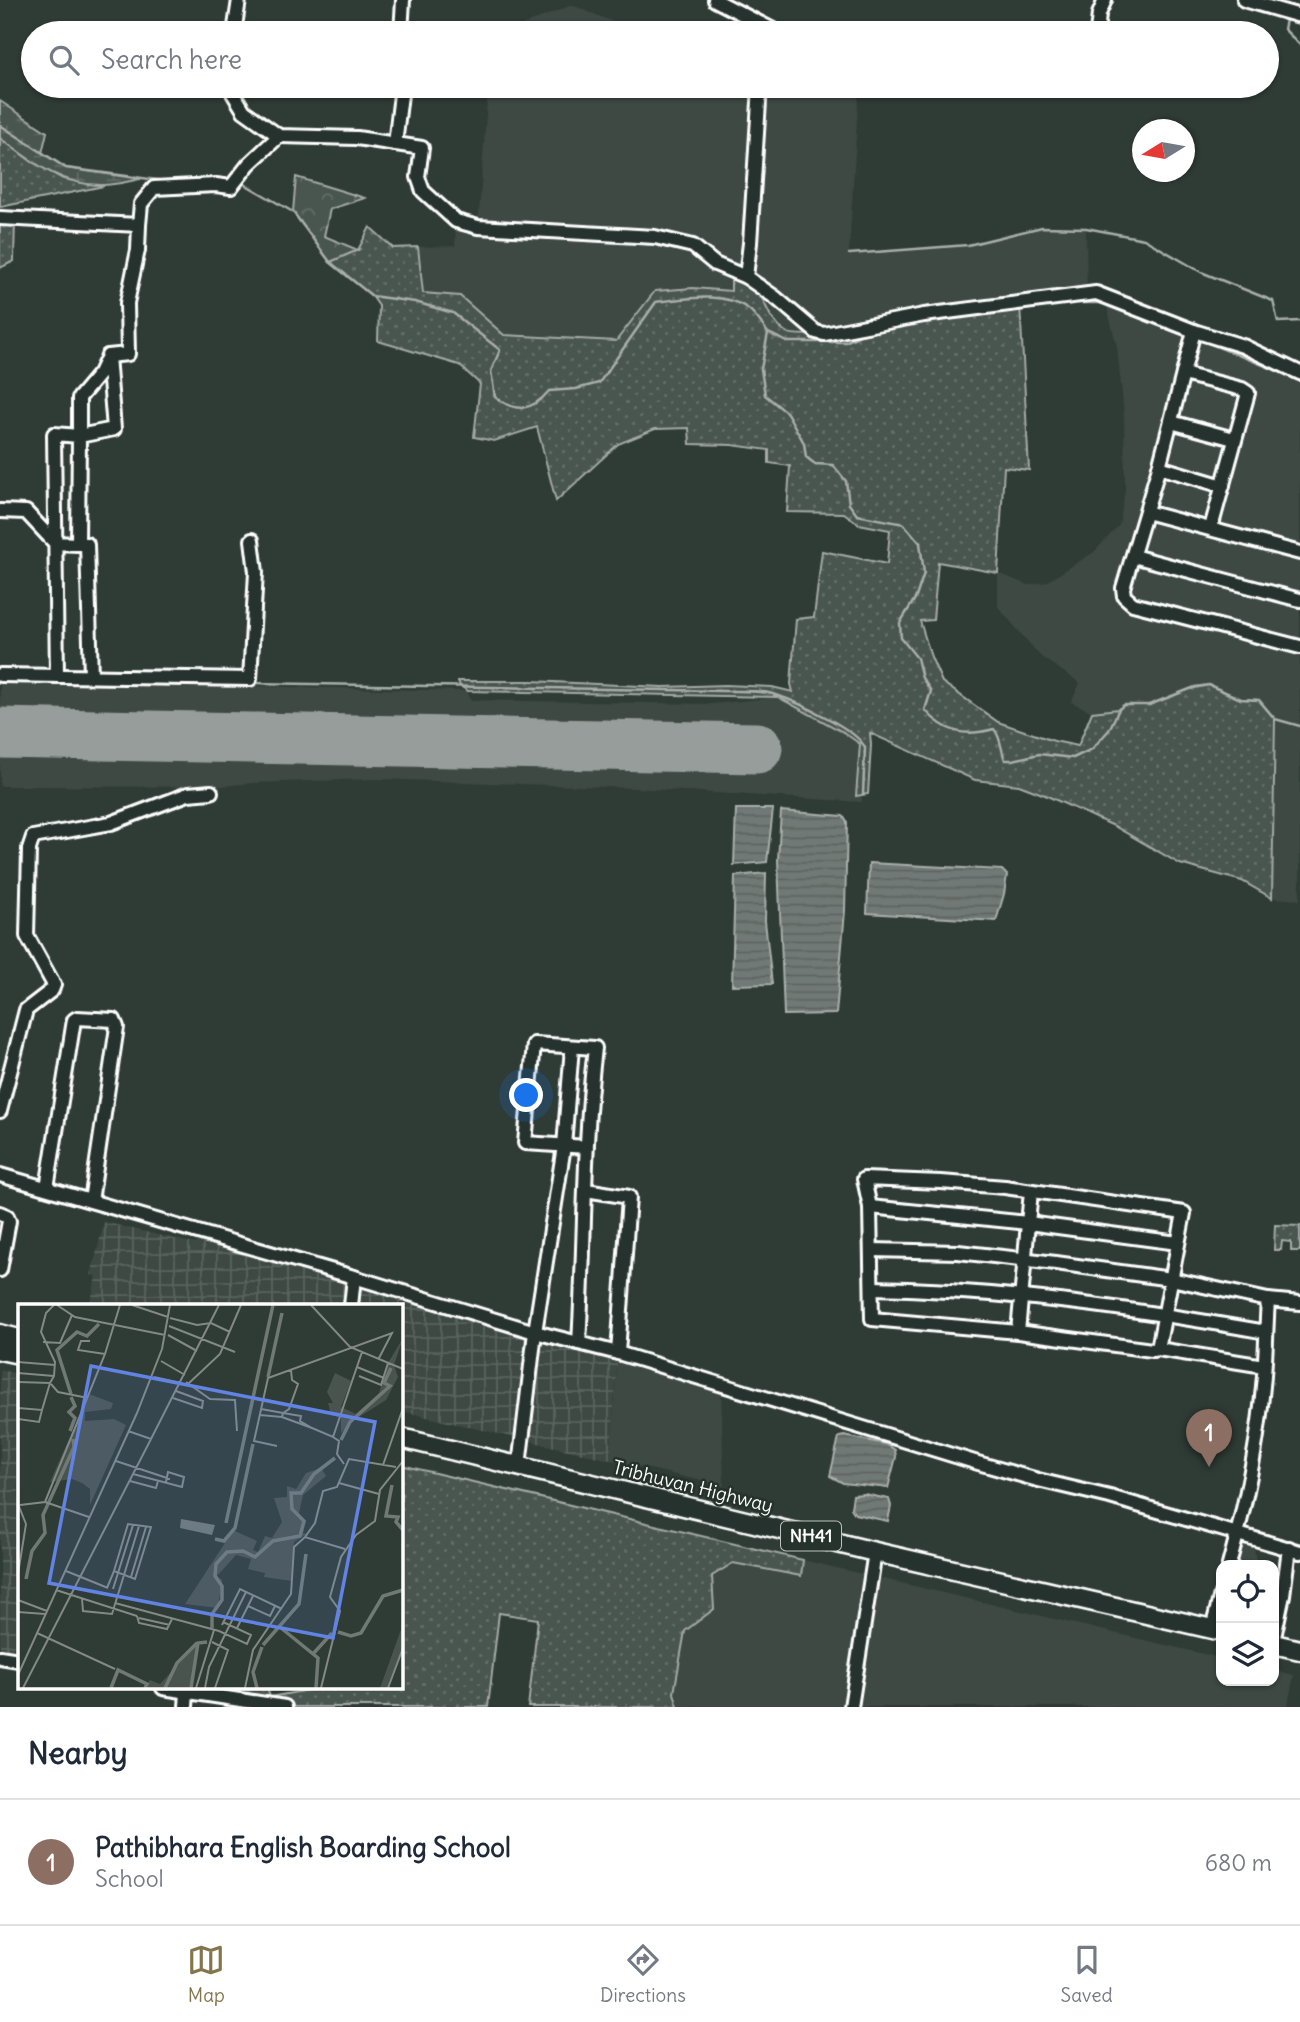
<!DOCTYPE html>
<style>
:root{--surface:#fff;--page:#f2f2f3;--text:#1f2937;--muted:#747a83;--line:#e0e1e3;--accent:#84754c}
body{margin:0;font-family:Delius,sans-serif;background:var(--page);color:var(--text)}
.controls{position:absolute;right:21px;bottom:21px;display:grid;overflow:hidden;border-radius:14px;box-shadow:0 2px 5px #0004}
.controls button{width:63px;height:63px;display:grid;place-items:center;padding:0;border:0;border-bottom:2px solid var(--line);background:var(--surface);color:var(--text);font:35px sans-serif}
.compass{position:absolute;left:1132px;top:119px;width:63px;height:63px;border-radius:50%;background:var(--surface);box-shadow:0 2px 5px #0004;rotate:259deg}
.you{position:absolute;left:527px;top:1096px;width:24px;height:24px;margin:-18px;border:5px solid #fff;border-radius:50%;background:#1a73e8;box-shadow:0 0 0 10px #1a73e833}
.badge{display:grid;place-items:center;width:46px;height:46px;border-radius:50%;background:var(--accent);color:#fff;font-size:23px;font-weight:700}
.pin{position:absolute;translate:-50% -58px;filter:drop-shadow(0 2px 4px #0008)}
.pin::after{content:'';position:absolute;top:37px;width:24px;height:21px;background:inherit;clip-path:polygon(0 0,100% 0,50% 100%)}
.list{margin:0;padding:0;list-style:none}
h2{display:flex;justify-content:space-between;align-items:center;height:91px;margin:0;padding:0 28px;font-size:30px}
h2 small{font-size:23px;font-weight:400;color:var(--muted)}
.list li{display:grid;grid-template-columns:46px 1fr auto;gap:21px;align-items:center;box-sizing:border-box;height:126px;padding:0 28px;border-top:2px solid var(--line)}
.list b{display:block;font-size:26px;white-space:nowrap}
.list p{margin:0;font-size:23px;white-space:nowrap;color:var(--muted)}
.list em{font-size:23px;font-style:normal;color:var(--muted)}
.icon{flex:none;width:38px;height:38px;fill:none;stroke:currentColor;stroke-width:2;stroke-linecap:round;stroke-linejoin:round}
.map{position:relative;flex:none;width:1300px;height:1707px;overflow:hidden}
.search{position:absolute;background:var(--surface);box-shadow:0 2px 5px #0004;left:21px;right:21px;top:21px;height:77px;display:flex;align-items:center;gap:18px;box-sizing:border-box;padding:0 24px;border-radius:38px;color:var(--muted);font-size:26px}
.sheet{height:217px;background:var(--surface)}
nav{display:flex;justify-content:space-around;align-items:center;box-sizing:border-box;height:98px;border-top:2px solid var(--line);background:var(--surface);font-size:19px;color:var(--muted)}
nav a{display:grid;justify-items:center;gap:4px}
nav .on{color:var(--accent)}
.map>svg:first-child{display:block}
</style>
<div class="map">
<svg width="1300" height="1707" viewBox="0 0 1300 1707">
<defs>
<pattern id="industrial-grid" width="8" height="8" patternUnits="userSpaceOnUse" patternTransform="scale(1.75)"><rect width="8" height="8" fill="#3c4842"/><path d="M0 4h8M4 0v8" fill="none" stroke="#59635e"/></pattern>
<pattern id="grass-dots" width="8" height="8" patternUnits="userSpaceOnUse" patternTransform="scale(1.75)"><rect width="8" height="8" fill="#4a544f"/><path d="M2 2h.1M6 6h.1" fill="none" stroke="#656e69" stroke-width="1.8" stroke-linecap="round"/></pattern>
<pattern id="forest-crowns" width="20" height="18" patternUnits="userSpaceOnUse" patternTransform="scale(1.75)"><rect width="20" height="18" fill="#4a544f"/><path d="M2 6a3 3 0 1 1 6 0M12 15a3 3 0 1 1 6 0" fill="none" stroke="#656e69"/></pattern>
<pattern id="wetland-marsh" width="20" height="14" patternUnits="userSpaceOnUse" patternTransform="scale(1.75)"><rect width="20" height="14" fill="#4a544f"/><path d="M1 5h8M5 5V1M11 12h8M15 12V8" fill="none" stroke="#656e69"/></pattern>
<pattern id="water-rules" width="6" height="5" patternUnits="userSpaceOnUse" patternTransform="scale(1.75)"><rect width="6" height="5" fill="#707975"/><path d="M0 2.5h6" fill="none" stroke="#5e6260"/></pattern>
</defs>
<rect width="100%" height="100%" fill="#2f3b35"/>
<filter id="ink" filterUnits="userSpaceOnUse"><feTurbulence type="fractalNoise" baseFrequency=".0143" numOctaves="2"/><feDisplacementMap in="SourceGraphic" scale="14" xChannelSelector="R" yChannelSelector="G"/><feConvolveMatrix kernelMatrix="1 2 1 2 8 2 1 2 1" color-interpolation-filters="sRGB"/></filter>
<g filter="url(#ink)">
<g fill="#3c4842">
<path d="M572,5L641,33H512L515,28Z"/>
<path d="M739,13L779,33H729Z"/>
<path d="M488,86H859L849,254L968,245L1042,227L1086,228L1087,294L840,334L808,335L788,334L772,320L758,291L731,269V291L693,288L655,291L616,341L504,335L460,296L423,294L418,247L455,246L456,221L478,226Z"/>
<path d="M1107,296L1300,373V900L1272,898L1275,719L1259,700L1241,699L1209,685L1190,689L1149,705H1124L1119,709L1092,712L1071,702L1080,683L1041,657L998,607V573L1028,585L1046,582L1094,552L1119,525L1125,490L1124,416L1117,347L1106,303Z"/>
<path d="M0,683L175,684L468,691L470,700L712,704L778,697L843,732L860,744L862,802L633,788L375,779L253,783L213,787L0,786Z"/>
<path d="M618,1353L721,1385L724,1486L610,1460Z"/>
<path d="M1238,1533L1252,1537L1257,1565H1229Z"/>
<path d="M803,1560L1221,1658V1681H1274V1670L1294,1675L1288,1705L1294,1707H678L674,1693L685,1631L714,1609L712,1576L732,1563L800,1576Z"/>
</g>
<g fill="url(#industrial-grid)">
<path d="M104,1222L196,1244L199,1233L618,1353L610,1460L401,1411V1306H90L96,1276L91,1275Z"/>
<path d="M0,1370L19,1374V1660L0,1657Z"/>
</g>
<g fill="url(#grass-dots)" stroke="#a4aaa7" stroke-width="2">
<path d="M0,138L32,162L63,179L104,186L0,207Z"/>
<path d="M0,218H15L14,261L0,268Z"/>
<path d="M370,227L393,248L418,247L423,293L460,296L504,335L616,341L655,291L693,288L731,291V268C740,275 753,283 759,293C768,308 770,322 786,332C807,345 984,309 1020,304L1029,470L1004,467L998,573L938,562L933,620L920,621L931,657L942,682L998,722L1054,741L1078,746L1092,712L1118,709L1124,705H1149L1190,689L1209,685L1241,699L1259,700L1275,719L1272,898L1242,881L1180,864L1114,826L1045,795L1019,785L975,780L870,733L871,745L868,794L856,796L860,744L843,732L778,697L468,691L460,686L458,681H531L663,687L726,685L772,687L793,692L791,684L796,619L814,617L822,551L887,564L890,530L859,524L844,513L787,512L790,466L769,463V450L732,445L690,444L689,428L655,429L618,444L556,501L537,427L494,441L474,437L480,384L459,365L378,341L379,306L372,296L330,262L358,250Z"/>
<path d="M1275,1225L1300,1226V1251H1291V1242L1282,1241L1281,1250H1274Z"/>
<path d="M401,1465L803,1560L801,1576L733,1563L712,1576L714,1609L685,1631L674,1693L678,1707H528L538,1619L499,1613L488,1707H285L164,1688H267L270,1697L319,1688H401Z"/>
</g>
<path fill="url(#forest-crowns)" stroke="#a4aaa7" stroke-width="2" d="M296,177L365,198L330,209L324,236L358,250L330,262L293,212Z"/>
<path fill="url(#wetland-marsh)" stroke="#a4aaa7" stroke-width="2" d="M0,101L47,132L42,153L66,168L141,179C129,181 115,185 103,185C61,186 31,161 0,138Z"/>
<g fill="url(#water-rules)" stroke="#a9afac" stroke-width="2">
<path d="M736,809H773L767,862L734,865Z"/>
<path d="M781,811L843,816L847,822L845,911L836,1014L784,1015L778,860Z"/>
<path d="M869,863L1002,870L1007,875L1004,894L996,921L867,913Z"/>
<path d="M766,873L765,921L772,984L732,985L735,876Z"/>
<path d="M844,1436L886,1444L895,1450L896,1457L888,1488L843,1483L830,1476L839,1437Z"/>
<path d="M864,1494L889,1499L891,1506L888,1521L855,1514L851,1508L853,1495Z"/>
</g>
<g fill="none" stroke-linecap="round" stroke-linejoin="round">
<g stroke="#a9afac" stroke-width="2.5">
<path d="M1280,16L1286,20L1284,29L1300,45"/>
<path d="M0,125L66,168L165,181"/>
<path d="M175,181L231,178"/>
<path d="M241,182L293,212L330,262L372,296L415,302L453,313L500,350L491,371L495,397C516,413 532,411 549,391L576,389L599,383L656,302C686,299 721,291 747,308C756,314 762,325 768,333L761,369L765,395L787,413L804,443L806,457L815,464L833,465L846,481L849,504L857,515L904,524L920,543L924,573L916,597L900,623L901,638L917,658L922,678L931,691L925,710C946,733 964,737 994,729C1001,737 1001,750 1005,760H1013L1039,754L1073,758L1092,749L1109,730L1119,709L1124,705H1149L1195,687L1209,685L1241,699L1259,700L1275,719L1300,726"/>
<path d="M849,254L968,245L1042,227L1086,228L1144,239L1201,272L1273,301L1278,322L1300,321"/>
<path d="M986,313L1065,303H1106L1189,336"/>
<path d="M768,333L787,342H845L860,335L894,327"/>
<path d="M1196,338L1285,374"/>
<path d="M252,683L726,691C742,691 761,690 776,695C795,701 859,730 865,748L863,794"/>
</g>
<path stroke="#979d9a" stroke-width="51" d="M0,733L757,748"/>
<defs>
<g id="minor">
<path d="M715,0L779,33"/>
<path d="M1244,0L1300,16"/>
<path d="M234,33L239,0"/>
<path d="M401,33L403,0"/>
<path d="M1097,33L1099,14L1105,0"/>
<path d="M233,86V93L244,111L279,136L357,138L422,148L418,177L423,191L456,221L478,227L655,237L693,246L715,264L746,277"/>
<path d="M760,86L750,243L746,277L776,298L816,332L824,334L924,315L1096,293L1194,331L1243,346L1300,373"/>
<path d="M395,144L402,86"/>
<path d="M0,218L139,225L138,250L127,303L128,354L108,356"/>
<path d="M139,225L141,204L154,188L216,185L231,187L249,164L279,136"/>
<path d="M1194,331L1159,467L1123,588L1124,596L1133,604L1300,647"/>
<path d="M1183,374L1242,389L1248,393L1211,528"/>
<path d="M1171,422L1234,439"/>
<path d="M1159,467L1223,486"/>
<path d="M0,511L26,512L55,543L78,544L79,436L114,429L108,356L100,373L79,398V436L54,434L57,676"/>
<path d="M1146,512L1300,553"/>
<path d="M78,544H87L91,676"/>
<path d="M1133,556L1300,600"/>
<path d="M0,675L250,679L256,572L252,540"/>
<path d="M0,1111L26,1010L52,990L54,985L27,936L29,849L33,837L111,823L188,794L211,792"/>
<path d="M0,1175L354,1277L351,1306"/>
<path d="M47,1188L74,1020L77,1018L114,1020L117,1027L91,1201"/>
<path d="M586,1190L629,1197L618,1353"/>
<path d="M870,1207L1028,1223L1178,1243"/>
<path d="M0,1213L7,1216L9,1221L0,1270"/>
<path d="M872,1250L958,1252L1056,1263L1171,1279L1268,1300L1300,1303"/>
<path d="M354,1277L535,1332L618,1353L978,1463L1038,1480L1110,1497L1300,1552"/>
<path d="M872,1288C1004,1290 1136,1309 1266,1332"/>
<path d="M1018,1332L1031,1191"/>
<path d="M579,1343C585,1245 583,1146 595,1048L534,1044L525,1143L587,1147"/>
<path d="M1158,1349L1152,1350L1018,1332L872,1319L870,1207L864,1179L941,1182L1005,1187L1184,1213L1158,1349L1264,1366"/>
<path d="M519,1466L535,1332L564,1146L572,1047"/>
<path d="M1229,1565C1244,1510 1258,1443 1263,1386C1266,1358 1266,1329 1268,1300"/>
<path d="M1212,1629L1221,1594"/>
<path d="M1274,1637L1283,1595L1289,1548"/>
<path d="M0,1657L19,1660"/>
<path d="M163,1688L285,1707"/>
<path d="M186,1707L187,1692"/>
<path d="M851,1707L875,1552"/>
</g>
<g id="highway">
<path d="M0,1334L19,1339"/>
<path d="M0,1350L19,1354"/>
<path d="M401,1438L875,1552L1221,1631"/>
<path d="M1274,1644L1300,1650"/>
</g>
</defs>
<use href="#minor" stroke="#fff" stroke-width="18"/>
<use href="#highway" stroke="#fff" stroke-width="23"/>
<use href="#minor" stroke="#26332d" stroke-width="12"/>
<use href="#highway" stroke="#26332d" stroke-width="18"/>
</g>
</g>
<g text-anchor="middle" stroke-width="5" stroke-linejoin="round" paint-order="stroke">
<rect fill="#26332d" stroke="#bec2c0" stroke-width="2" x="781" y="1521.5" width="60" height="29" rx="5"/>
<g font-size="18" font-weight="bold" fill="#fff">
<text x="811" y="1542">NH41</text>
</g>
<g font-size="19" fill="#fff" stroke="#26332d">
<text transform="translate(693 1486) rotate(14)" y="7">Tribhuvan Highway</text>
</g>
</g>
<g transform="translate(18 1304)">
<rect width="385" height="385" fill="#2f3b35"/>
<path d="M317,69L333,77L323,103L338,110L323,129V107L320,113L313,111L310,99H315L309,88ZM71,90L95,99L93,105L67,108V117L96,115L108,121L72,201V185L64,179L54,175L32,178ZM303,164L308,172L285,191L281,209L288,217L285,229L289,230L276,238L274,277L246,273L247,269L230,265L233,255L218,251L199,272L204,276L200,304L167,300L207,239L197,234L206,236L216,224L228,172L217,227L239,237L235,246L240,248L247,232L254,234L264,218L256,194L269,193V182L278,185L288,169ZM385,320V344L370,384H362ZM180,339L173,384H127L132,376L142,380Z" fill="#4a544f"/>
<path d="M385,34L376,61L380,73L368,96L330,120L323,135L327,120L361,89L370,59Z" fill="#4a544f"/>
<path d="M163,215L197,221L194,231L162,224Z" fill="#707975"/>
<path fill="none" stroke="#707975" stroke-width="3.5" d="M250,73L264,9M53,90L39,46L59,28L69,32L81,20M52,127L57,114L51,108L57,102L53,93M323,136L332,118L372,82L366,79L373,64M374,181L368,212L380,213L378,218L385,226M208,219L255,1M197,235L206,237L217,224L235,140M8,275L14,247L27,229L25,211L56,143L55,135M194,324V310L204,296V282L197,272L198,260L209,248L225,247L237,253L255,237L282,232L286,217L274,205L273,189H283L296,170L317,154M263,324L300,354L298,384M320,328L333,332L343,329L365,292L385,286M245,341L281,300L288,250M294,351L314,329M93,384L100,366L129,380L127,384M147,384L159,359L179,339M173,384L180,339L189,338M239,384L235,368L244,343"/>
<path fill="none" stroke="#828986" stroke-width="2" d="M39,1L57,13L147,31M114,1L150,13M293,1L332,43L385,65M152,14L179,21L193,19L212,28M151,22L217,48M150,31L179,47M72,37H63L60,46L87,50M25,38L42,39L54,11M143,57L167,71M0,58L37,61M339,63L366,74M0,69L36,72M341,72L363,81L370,59M136,73L163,79M0,78L32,79L36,72L37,58L23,28L28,9L36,1M168,78L192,95L217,96L219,127M33,80L40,88L70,94M170,80L202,50L223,1M155,94L184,104L185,97L158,87M0,104L24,106L32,79M243,105L265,109L283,112L282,117L294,124L264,113L265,109L271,105L280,80L274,76L273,66M242,111L264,113M0,115L21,118L24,106M294,124L315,133L344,48M110,127L133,135L201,1M315,133L321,137L319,150L326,160M259,142L236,137L250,74L374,29L361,54M98,157L152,175M365,161L385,104M115,170L164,183L166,173L150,168L148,178M112,177L138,184L140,177M321,179L361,190M27,198L71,213M0,200L8,220L0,270M2,201L27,198L87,50L102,1M287,233L297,219L305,187L319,183L331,155L378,163M48,267L90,284M113,273L128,223M89,284L96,267L117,275L133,223L110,220L96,267M95,285L115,221M38,286L119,312M64,295L65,307L94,310L121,222M0,296L29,307M97,299L201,327L229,340L233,331L205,318M230,302L252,312L257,302M0,308L27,310M119,312L121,319L149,325L154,315M121,314L152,321M204,321L222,285L264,305M219,324L235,292M19,329L97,365M194,338L210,346L197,384M0,371L119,109L144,45L152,1M5,384L133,135M178,384L196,326M187,384L191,363L228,288M227,384L235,346L273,290L276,243L287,233L327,245M303,384L322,307L312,293L323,253L338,231L357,217L362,186L385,157M370,384L385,344"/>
<path fill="#6183e4" fill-opacity="0.15" stroke="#6183e4" stroke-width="3.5" d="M73,62L357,118L315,334L31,279Z"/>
<rect width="385" height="385" fill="none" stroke="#fff" stroke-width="3.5"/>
</g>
</svg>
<div class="controls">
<button><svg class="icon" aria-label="locate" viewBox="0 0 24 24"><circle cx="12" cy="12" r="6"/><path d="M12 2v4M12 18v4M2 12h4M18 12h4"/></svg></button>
<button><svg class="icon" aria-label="layers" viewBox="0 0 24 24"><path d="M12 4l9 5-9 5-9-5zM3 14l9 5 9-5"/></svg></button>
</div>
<svg class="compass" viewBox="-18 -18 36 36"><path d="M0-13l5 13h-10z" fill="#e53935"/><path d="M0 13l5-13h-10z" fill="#747a83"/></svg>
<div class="you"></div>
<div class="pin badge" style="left:1209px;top:1467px;background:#8d6e63">1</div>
<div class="search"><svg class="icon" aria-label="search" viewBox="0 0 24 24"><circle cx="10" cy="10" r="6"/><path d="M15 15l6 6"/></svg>Search here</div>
</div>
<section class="sheet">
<h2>Nearby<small></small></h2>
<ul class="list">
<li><span class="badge" style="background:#8d6e63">1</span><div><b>Pathibhara English Boarding School</b><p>School</p></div><em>680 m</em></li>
</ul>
</section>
<nav>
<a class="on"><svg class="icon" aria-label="map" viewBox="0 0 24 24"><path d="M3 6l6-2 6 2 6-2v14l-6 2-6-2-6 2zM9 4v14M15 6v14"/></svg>Map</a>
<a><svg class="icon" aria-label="directions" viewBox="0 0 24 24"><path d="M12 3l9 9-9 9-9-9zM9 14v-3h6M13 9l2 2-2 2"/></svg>Directions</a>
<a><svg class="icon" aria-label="saved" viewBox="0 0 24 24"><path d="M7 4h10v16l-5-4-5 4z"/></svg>Saved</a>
</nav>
